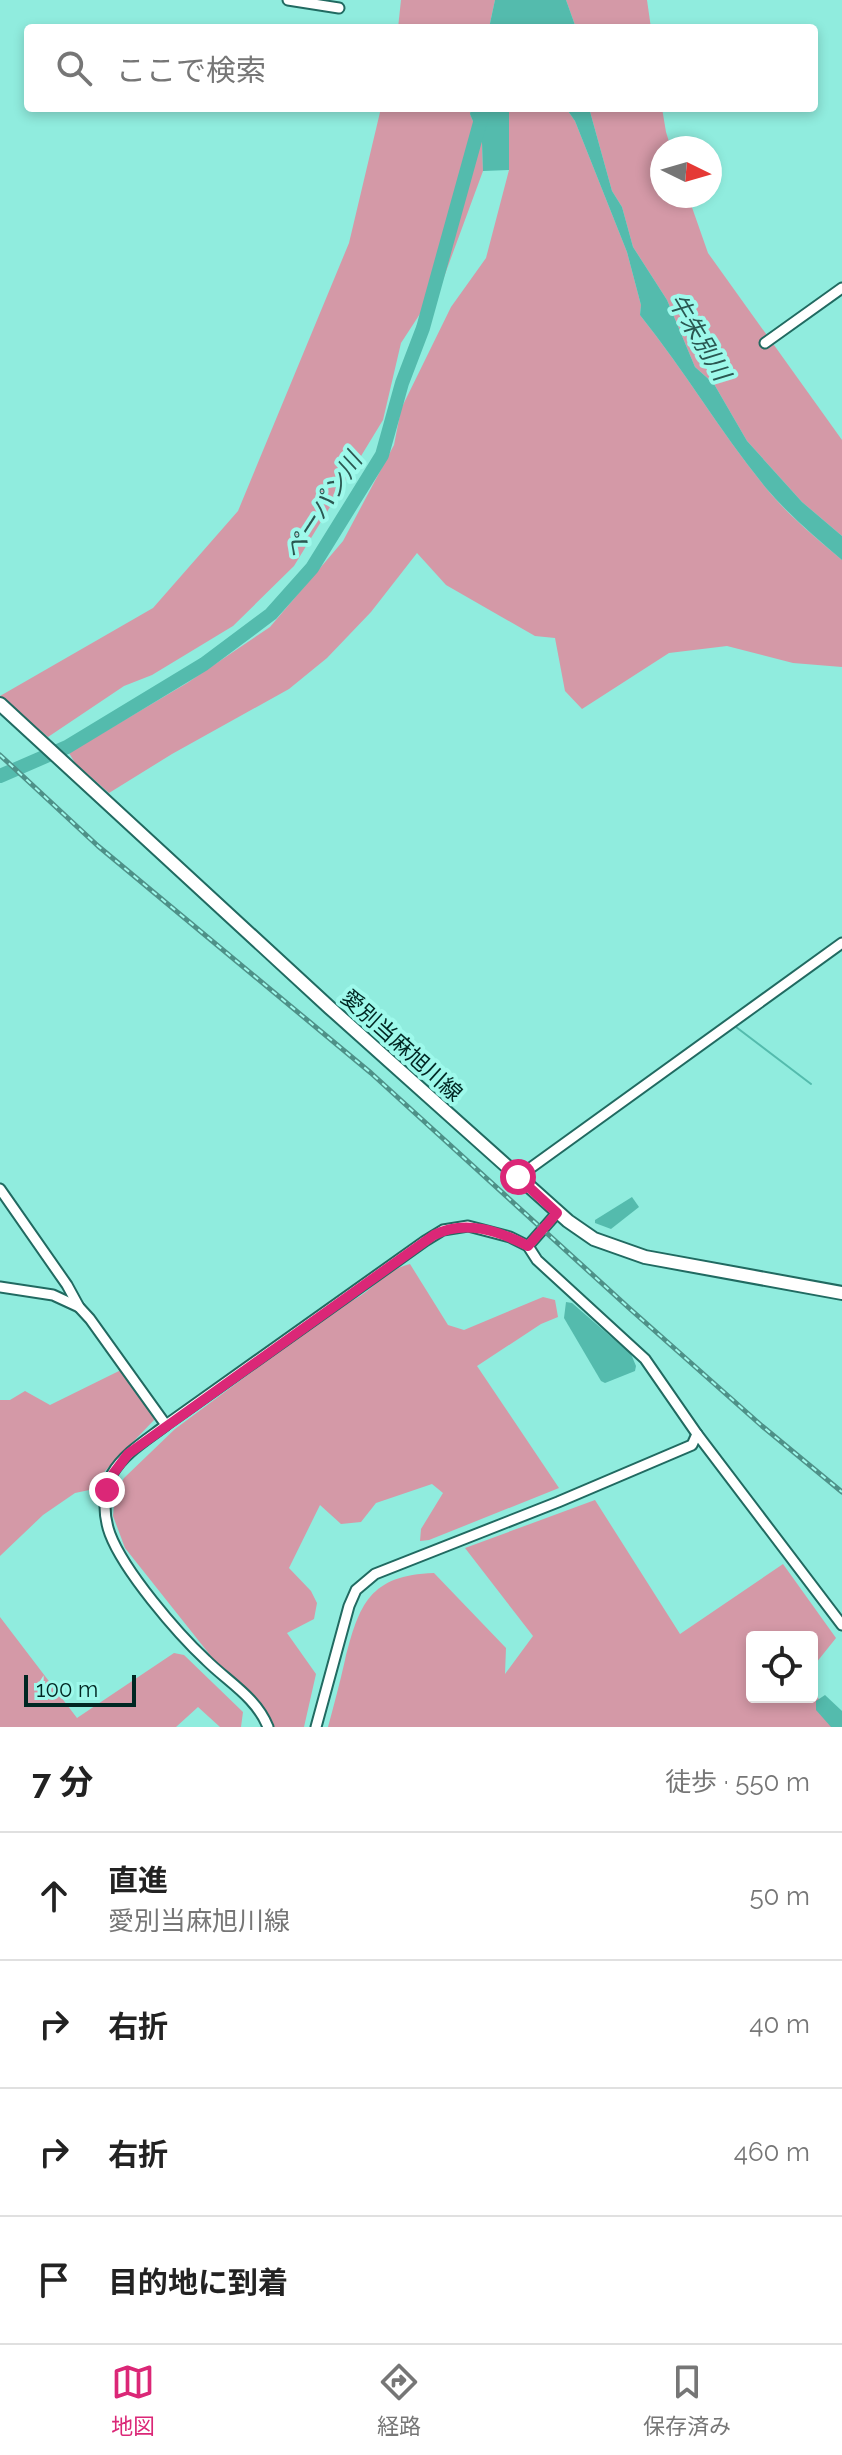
<!DOCTYPE html>
<html lang="ja">
<meta charset="utf-8">
<style>
:root{--surface:#fff;--page:#f6f6f6;--text:#222;--muted:#767676;--line:#e0e0e0;--accent:#db2777}
body{margin:0;font-family:Raleway,"Noto Sans JP",sans-serif;background:var(--page);color:var(--text)}
.controls{position:absolute;right:24px;bottom:24px;display:grid;overflow:hidden;border-radius:8px;box-shadow:0 4px 12px #0003}
.controls button{width:72px;height:72px;display:grid;place-items:center;padding:0;border:0;border-bottom:2px solid var(--line);background:var(--surface);color:var(--text);font:40px sans-serif}
.compass{position:absolute;left:650px;top:136px;width:72px;height:72px;border-radius:50%;background:var(--surface);box-shadow:0 4px 12px #0003;rotate:95deg}
.scale{position:absolute;left:24px;bottom:20px;width:112px;box-sizing:border-box;padding-left:8px;border:4px solid #002622;border-top:0;font-size:22px;line-height:28px;white-space:nowrap;color:#002622;-webkit-text-stroke:6px #9ef9eb;paint-order:stroke}
.stop{position:absolute;width:24px;height:24px;margin:-18px;border:6px solid #db2777;border-radius:50%;background:#fff}
.stop.end{background:#db2777;border-color:#fff;box-shadow:0 2px 8px #0008}
.list{margin:0;padding:0;list-style:none}
h2{display:flex;justify-content:space-between;align-items:center;height:104px;margin:0;padding:0 32px;font-size:34px}
h2 small{font-size:26px;font-weight:400;color:var(--muted)}
.list li{display:grid;grid-template-columns:52px 1fr auto;gap:24px;align-items:center;box-sizing:border-box;height:128px;padding:0 32px;border-top:2px solid var(--line)}
.list b{display:block;font-size:30px;white-space:nowrap}
.list p{margin:0;font-size:26px;white-space:nowrap;color:var(--muted)}
.list em{font-size:26px;font-style:normal;color:var(--muted)}
.icon{flex:none;width:44px;height:44px;fill:none;stroke:currentColor;stroke-width:2;stroke-linecap:round;stroke-linejoin:round}
.map{position:relative;flex:none;width:842px;height:1727px;overflow:hidden}
.search{position:absolute;background:var(--surface);box-shadow:0 4px 12px #0003;left:24px;right:24px;top:24px;height:88px;display:flex;align-items:center;gap:20px;box-sizing:border-box;padding:0 28px;border-radius:8px;color:var(--muted);font-size:30px}
.sheet{height:616px;background:var(--surface)}
nav{display:flex;justify-content:space-around;align-items:center;box-sizing:border-box;height:112px;border-top:2px solid var(--line);background:var(--surface);font-size:22px;color:var(--muted)}
nav a{display:grid;justify-items:center;gap:4px}
nav .on{color:var(--accent)}
.map>svg:first-child{display:block}
</style>
<div class="map">
<svg width="842" height="1727" viewBox="0 0 842 1727">
<rect width="100%" height="100%" fill="#90ecde"/>
<g fill="#d499a7">
<path d="M401,0H495L489,28H398Z"/>
<path d="M566,0H647L651,28H576Z"/>
<path d="M381,108H471L470,114L482,143L483,171L444,277L401,343L383,420L294,566L233,626L152,675L124,686L48,737L0,696L153,608L238,511L349,243Z"/>
<path d="M509,108H566L575,121L627,252L641,305L640,315C685,371 721,433 766,488C789,516 815,537 842,560V667L793,663L727,646L669,653L582,709L565,691L555,638L535,636L446,585L417,553L371,612L327,658L289,689L172,754L109,793L75,763L69,753L187,683L270,627L343,541L394,445L401,409L451,307L486,258L509,170Z"/>
<path d="M589,108H662L666,132L671,148H662V196H688L708,253L842,440V536L802,502L747,441L714,384L695,367L667,300L633,247L622,207L612,191Z"/>
<path d="M410,1264L448,1325L464,1330L543,1297L555,1300L558,1317L541,1324L477,1366L559,1488L429,1540L420,1541L421,1529L443,1493L432,1484L376,1503L361,1522L341,1524L320,1505L289,1568L311,1591L317,1603L314,1619L287,1633L316,1674L304,1727H273L255,1697L214,1660L125,1548L113,1516L115,1494L124,1478L175,1429L343,1304C369,1297 383,1270 410,1264Z"/>
<path d="M121,1370L155,1419L105,1471L99,1488L75,1493L43,1515L0,1556V1400H10L25,1391L50,1405Z"/>
<path d="M595,1500L680,1634L783,1564L836,1638L812,1668V1637H752V1697H812V1688L836,1727H328C334,1705 340,1682 345,1660C359,1604 370,1575 434,1573L506,1648L505,1674L533,1636L465,1548Z"/>
<path d="M0,1617L77,1718L174,1653L184,1655L243,1712L241,1727H220L198,1707L176,1727H0Z"/>
</g>
<g fill="#54bbad">
<path d="M495,0H566L576,28H489Z"/>
<path d="M471,108H509V170L483,171L482,143L470,114Z"/>
<path d="M566,108H589L612,191L622,207L633,247L667,300L695,367L714,384L747,441L802,502L842,536V560C815,537 789,515 766,488C721,433 685,371 640,315L641,305L627,252L575,121Z"/>
<path d="M632,1197L639,1207L611,1229L595,1223V1220Z"/>
<path d="M566,1302L572,1303L631,1354L636,1366L635,1371L605,1383L601,1381L564,1318Z"/>
<path d="M825,1695L842,1711V1727H831L816,1710V1701Z"/>
</g>
<g fill="none" stroke-linecap="round" stroke-linejoin="round">
<path stroke="#54bbad" stroke-width="2" d="M736,1027L811,1084"/>
<path stroke="#54bbad" stroke-width="14" d="M0,776L67,747L204,664L271,614L312,568L382,455L402,383L423,328L484,108"/>
<defs>
<g id="minor">
<path d="M288,0L339,8"/>
<path d="M765,343L842,288"/>
<path d="M518,1177L842,943"/>
<path d="M0,1189L67,1285L79,1307L90,1319L166,1425"/>
<path d="M528,1246L557,1213"/>
<path d="M0,1287L53,1295L79,1307"/>
<path d="M268,1727C256,1697 228,1682 206,1660C177,1633 124,1571 110,1534C103,1515 103,1492 112,1474C124,1453 148,1439 166,1425L425,1241L443,1230L468,1226L510,1237L528,1246L537,1260L645,1359L697,1434L842,1625"/>
<path d="M316,1727L349,1606L356,1590L375,1574L558,1502L692,1445L697,1434"/>
</g>
<path id="major" d="M0,704L330,1008L568,1221L594,1239L645,1257L842,1293"/>
</defs>
<use href="#minor" stroke="#216a61" stroke-width="13"/>
<use href="#major" stroke="#216a61" stroke-width="16"/>
<use href="#minor" stroke="#fff" stroke-width="9"/>
<use href="#major" stroke="#fff" stroke-width="12"/>
<defs>
<path id="rail" d="M0,755L98,846L371,1073L629,1308L762,1426L842,1492"/>
</defs>
<use href="#rail" stroke="#4e9188" stroke-width="5"/>
<use href="#rail" stroke="#9ef9eb" stroke-width="2" stroke-dasharray="6" stroke-linecap="butt"/>
</g>
<g fill="none" stroke-linecap="round" stroke-linejoin="round">
<path stroke="#db2777" stroke-width="10" d="M107,1490L113,1474L128,1454L434,1235C465,1219 499,1231 528,1246L557,1213L518,1177"/>
</g>
<g text-anchor="middle" stroke-width="8" stroke-linejoin="round" paint-order="stroke">
<g font-size="22" fill="#002622" stroke="#9ef9eb">
<text transform="translate(402 1045) rotate(42)" y="8">愛別当麻旭川線</text>
</g>
<g font-size="24" font-style="italic" fill="#2a5751" stroke="#9ef9eb">
<text transform="translate(699 337) rotate(59)" y="8">牛朱別川</text>
<text transform="translate(323 506) rotate(-57)" y="8">ペーパン川</text>
</g>
</g>
</svg>
<div class="controls">
<button><svg class="icon" aria-label="locate" viewBox="0 0 24 24"><circle cx="12" cy="12" r="6"/><path d="M12 2v4M12 18v4M2 12h4M18 12h4"/></svg></button>
</div>
<svg class="compass" viewBox="-18 -18 36 36"><path d="M0-13l5 13h-10z" fill="#e53935"/><path d="M0 13l5-13h-10z" fill="#767676"/></svg>
<div class="scale">100 m</div>
<div class="stop" style="left:518px;top:1177px"></div>
<div class="stop end" style="left:107px;top:1490px"></div>
<div class="search"><svg class="icon" aria-label="search" viewBox="0 0 24 24"><circle cx="10" cy="10" r="6"/><path d="M15 15l6 6"/></svg>ここで検索</div>
</div>
<section class="sheet">
<h2>7 分<small>徒歩 · 550 m</small></h2>
<ul class="list">
<li><svg class="icon" aria-label="ahead" viewBox="0 0 24 24"><path d="M12 20V5M6 11l6-6 6 6"/></svg><div><b>直進</b><p>愛別当麻旭川線</p></div><em>50 m</em></li>
<li><svg class="icon" aria-label="right" viewBox="0 0 24 24"><path d="M7 20v-9h11M14 6l5 5-5 5"/></svg><div><b>右折</b></div><em>40 m</em></li>
<li><svg class="icon" aria-label="right" viewBox="0 0 24 24"><path d="M7 20v-9h11M14 6l5 5-5 5"/></svg><div><b>右折</b></div><em>460 m</em></li>
<li><svg class="icon" aria-label="arrive" viewBox="0 0 24 24"><path d="M6 21V4h12l-3 4 3 4H6"/></svg><div><b>目的地に到着</b></div></li>
</ul>
</section>
<nav>
<a class="on"><svg class="icon" aria-label="map" viewBox="0 0 24 24"><path d="M3 6l6-2 6 2 6-2v14l-6 2-6-2-6 2zM9 4v14M15 6v14"/></svg>地図</a>
<a><svg class="icon" aria-label="directions" viewBox="0 0 24 24"><path d="M12 3l9 9-9 9-9-9zM9 14v-3h6M13 9l2 2-2 2"/></svg>経路</a>
<a><svg class="icon" aria-label="saved" viewBox="0 0 24 24"><path d="M7 4h10v16l-5-4-5 4z"/></svg>保存済み</a>
</nav>
